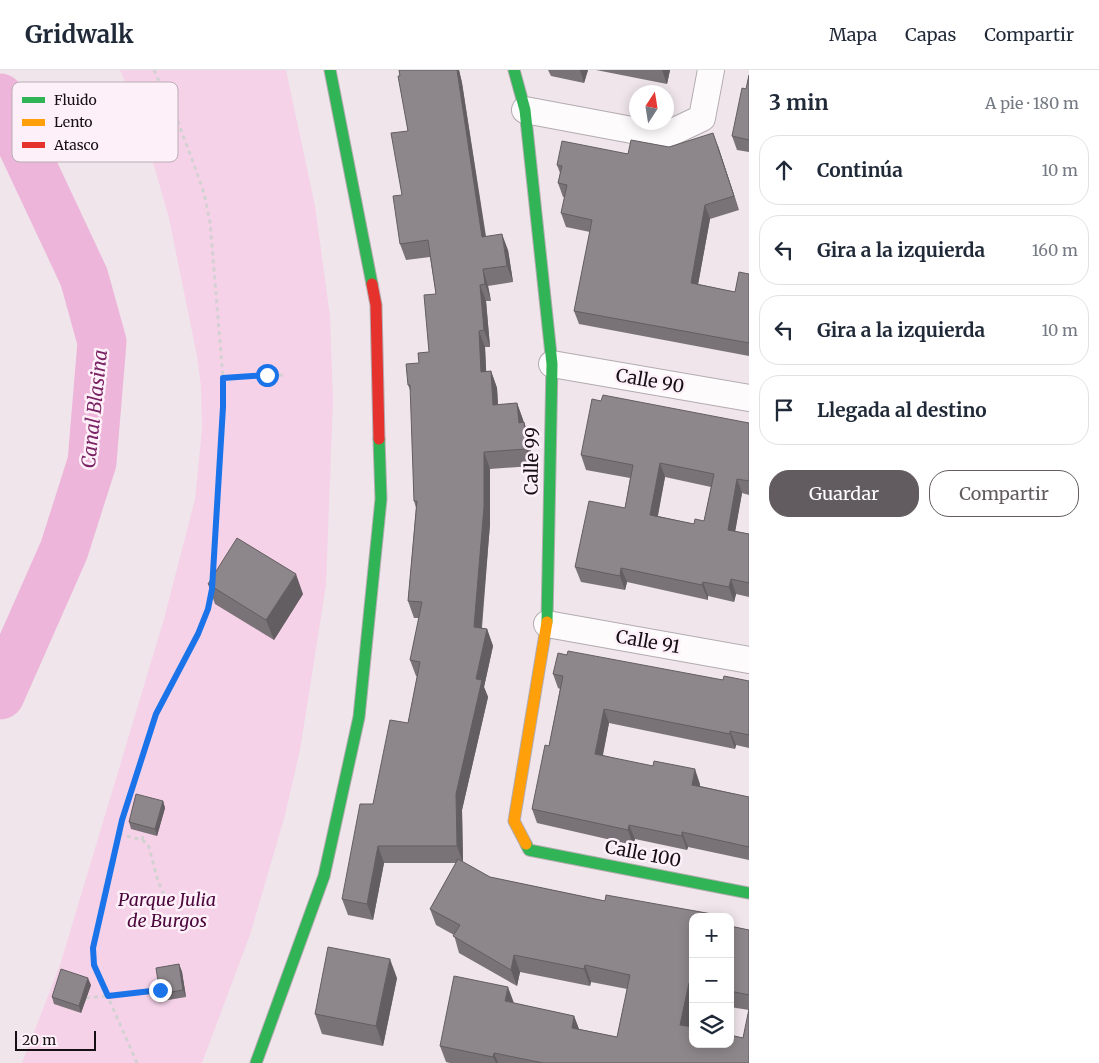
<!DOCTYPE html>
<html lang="es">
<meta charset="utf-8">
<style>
:root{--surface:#fff;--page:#f2f2f3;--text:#1f2937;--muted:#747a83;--line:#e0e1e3;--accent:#625b5f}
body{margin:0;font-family:Merriweather,serif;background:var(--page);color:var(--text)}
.controls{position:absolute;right:15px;bottom:15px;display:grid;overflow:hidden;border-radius:10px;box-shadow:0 2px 12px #0003}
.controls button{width:45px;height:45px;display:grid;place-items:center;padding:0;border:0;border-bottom:1px solid var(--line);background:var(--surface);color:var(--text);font:25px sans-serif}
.compass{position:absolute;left:629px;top:15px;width:45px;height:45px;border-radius:50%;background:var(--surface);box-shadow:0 2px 12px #0003;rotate:12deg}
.scale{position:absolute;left:15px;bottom:12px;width:81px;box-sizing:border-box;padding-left:5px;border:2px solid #161014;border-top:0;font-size:14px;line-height:18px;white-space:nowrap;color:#161014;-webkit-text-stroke:4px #fef0f8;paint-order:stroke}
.stop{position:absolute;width:15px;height:15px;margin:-11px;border:4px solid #1a73e8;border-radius:50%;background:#fff}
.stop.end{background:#1a73e8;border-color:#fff;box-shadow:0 1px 5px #0008}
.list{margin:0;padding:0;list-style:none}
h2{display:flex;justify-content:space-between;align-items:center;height:65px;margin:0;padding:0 20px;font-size:21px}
h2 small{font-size:16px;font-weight:400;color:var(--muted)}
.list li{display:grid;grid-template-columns:32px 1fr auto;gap:15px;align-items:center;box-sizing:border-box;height:70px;margin:0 10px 10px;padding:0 10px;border:1px solid var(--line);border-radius:20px}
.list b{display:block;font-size:19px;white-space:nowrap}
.list em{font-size:16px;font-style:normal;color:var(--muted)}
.actions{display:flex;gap:10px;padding:15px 20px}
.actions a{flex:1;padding:11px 0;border:1px solid var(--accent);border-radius:20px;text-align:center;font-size:18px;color:var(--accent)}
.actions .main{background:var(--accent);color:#fff}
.icon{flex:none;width:28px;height:28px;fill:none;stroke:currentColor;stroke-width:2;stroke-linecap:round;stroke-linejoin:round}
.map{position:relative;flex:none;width:749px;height:993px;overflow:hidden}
header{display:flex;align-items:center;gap:30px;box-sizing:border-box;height:70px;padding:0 25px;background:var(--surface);border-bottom:1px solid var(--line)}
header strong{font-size:24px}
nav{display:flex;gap:28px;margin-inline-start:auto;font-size:18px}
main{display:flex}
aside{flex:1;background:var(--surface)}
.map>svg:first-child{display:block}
</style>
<header>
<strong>Gridwalk</strong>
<nav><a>Mapa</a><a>Capas</a><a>Compartir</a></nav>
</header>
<main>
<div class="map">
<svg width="749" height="993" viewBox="0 0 749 993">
<rect width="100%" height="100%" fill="#efe5eb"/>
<path fill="#f5d2e8" d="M120,0H286L315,136L330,246L333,330L326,515L300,680L285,745L250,865L202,993H22L60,895L164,549L195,429L202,359L201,317L197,286L169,148L141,51Z"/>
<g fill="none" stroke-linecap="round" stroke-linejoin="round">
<path stroke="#eeb5db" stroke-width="49" d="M0,28L84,207L102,272L92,392L64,480L0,625"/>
<defs>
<g id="street">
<path d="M525,40L664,66L702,48L711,0"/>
<path d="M552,294L749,328"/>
<path d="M547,554L749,590"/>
</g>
<g id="fast">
<path d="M330,0L372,214"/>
<path d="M514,0L525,40L552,294L547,552"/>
<path d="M526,774L529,780L749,823"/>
<path d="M256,993L324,806L359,647L381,429L379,369"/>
</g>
<path id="slow" d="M526,774L514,751L547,552"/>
<path id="jam" d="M372,214L376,235L379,369"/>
</defs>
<use href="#street" stroke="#b3abb0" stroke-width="28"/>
<use href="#fast" stroke="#b3abb0" stroke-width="13"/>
<use href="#slow" stroke="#b3abb0" stroke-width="13"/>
<use href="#jam" stroke="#b3abb0" stroke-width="13"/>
<g stroke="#d4d1d3" stroke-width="3" stroke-dasharray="4 4" stroke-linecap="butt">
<path d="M154,0L178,52L197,103L204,123L210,152L223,308V337L212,510"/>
<path d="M223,308L285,305"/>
<path d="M119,764L142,770L148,774L158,811L168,834"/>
<path d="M142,770L144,762"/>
<path d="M86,928L160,920"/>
<path d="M137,993L94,895L93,877C102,820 118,763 135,708C142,687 147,664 156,643C176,601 203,565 212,519"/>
</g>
<use href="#street" stroke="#fdfbfc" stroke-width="26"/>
<use href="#fast" stroke="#30b455" stroke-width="11"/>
<use href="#slow" stroke="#ff9f0a" stroke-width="11"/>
<use href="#jam" stroke="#e5322d" stroke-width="11"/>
</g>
<g fill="#797377" fill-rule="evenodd">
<path d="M399,0H459L462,13L486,166L508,180L513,212L488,216L491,231H486L490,277H485L486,302L491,301L497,318L498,335L517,333L530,369L532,396L490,399V454L482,558L487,559L493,576L484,617L488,627L462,740L463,792L490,807L605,831L712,844L713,847H693V938L689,957L743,968L749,940L730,937V856L749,860V993H450L446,992L440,976L514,933L574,946L579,959L617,967L627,919L591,912L590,916L520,902L517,916L459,883L454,865L436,855L430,839L456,793H384L373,850L348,845L342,829L373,734L408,653L417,606H416L410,590L419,548H414L408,531L416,438L414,431L411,322L408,315L419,293L429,282L436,224L430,187L406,190L400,174L402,125L408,61Z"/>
<path d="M548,0H588L584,13L551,6Z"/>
<path d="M596,0H670L667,14Z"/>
<path d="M749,5V82L737,80L732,66L746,19Z"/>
<path d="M718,76L739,140L710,149L698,214L735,222L749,204V286L579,254L574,241L590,162L566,157L561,143L565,127H563L558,113L560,103L557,95L669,77Z"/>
<path d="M601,331L749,353V425L742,423L735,461L749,464V527L736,524L734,532L708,526V530L627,512L625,520L581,512L575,497L625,438L630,408L586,400L581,385ZM665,407L711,417L704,451L694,454L658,446Z"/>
<path d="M208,514L303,524L274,570L215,534Z"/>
<path d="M567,585L723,610L749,611V678L736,675L735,679L609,653L603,685L700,714V716L749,727V790L688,777L687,780L635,769L633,775L537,753L532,739L549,676L560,619L558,618L553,604Z"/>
<path d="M163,731L165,738L157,766L131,759L129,752Z"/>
<path d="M179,894L182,902L186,927L162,931L160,924Z"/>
<path d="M397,908L383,976L322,964L315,944Z"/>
<path d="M91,915L81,943L54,934L52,927Z"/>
</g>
<g fill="#635e61">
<path d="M457,0H459L462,13L488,183L482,167Z"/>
<path d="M580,0H588L584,13Z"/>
<path d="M662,0H670L667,14Z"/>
<path d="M713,63L718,76L739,140L734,126Z"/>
<path d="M705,135L710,149L696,226L691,213Z"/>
<path d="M502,164L508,180L513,212L507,196Z"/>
<path d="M483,199L488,216L491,231L485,214Z"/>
<path d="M480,215L486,231L490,277L484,260Z"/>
<path d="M479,261L485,277L487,318L481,302Z"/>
<path d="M491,301L497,318L499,352L493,335Z"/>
<path d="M517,333L523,350L525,369L519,353Z"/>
<path d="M524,352L530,369L532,396L526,379Z"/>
<path d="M484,382L490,399V454L480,573L474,557Z"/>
<path d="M660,393L665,407L655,459L650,445Z"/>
<path d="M737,409L742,423L733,474L728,460Z"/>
<path d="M621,498L627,512L625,520L620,506Z"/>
<path d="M296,504L303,524L274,570L266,550Z"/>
<path d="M731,509L736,524L734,532L729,517Z"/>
<path d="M703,512L708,526V530L702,515Z"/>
<path d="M487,559L493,576L484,617L488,627L462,740L463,793L457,776L456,724L476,609Z"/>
<path d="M604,639L609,653L600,698L595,684Z"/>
<path d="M730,661L736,675L735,679L730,664Z"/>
<path d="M695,699L700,714L697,729L692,715Z"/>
<path d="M163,731L165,738L157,766L155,759Z"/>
<path d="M629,755L635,769L633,775L628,760Z"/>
<path d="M682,762L688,777L687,780L682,766Z"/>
<path d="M378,776L384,793L373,850L367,834Z"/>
<path d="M514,885L520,902L517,916L511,900Z"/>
<path d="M390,889L397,908L383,976L376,956Z"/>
<path d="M179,894L182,902L186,927L183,920Z"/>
<path d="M585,895L591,912L590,916L584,899Z"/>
<path d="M88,908L91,915L81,943L79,936Z"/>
<path d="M689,913L693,924V938L686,971L680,955Z"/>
<path d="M508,917L514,933L505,931Z"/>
<path d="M574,946L580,962L572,958Z"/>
<path d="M494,983L498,993H496L493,987Z"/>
</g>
<g fill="#8d868a" stroke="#635e61" fill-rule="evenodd">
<path d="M399,0H457L482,167L502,164L507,196L483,199L485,214L480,215L484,260L479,261L481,302L491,301L493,335L517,333L519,353L524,352L526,379L484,382V437L474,557L487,559L476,609L482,610L456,724L457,776H378L367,834L342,829L360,734H373L390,650L408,653L420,592L410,590L422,532L408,531L417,431H414L410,315H408L406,294L419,293L418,283L429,282L424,225L436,224L428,170L400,174L393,126L402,125L391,63L408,61L398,6H400Z"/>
<path d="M749,5V70L732,66L742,18L746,19Z"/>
<path d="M713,63L734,126L705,135L691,213L735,222L739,202L749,204V273L574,241L592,150L561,143L567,115L558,113L562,96L557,95L562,71L628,84L631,70L669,77Z"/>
<path d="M603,325L749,353V411L737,409L728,460L749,464V513L731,509L729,517L703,512L702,515L621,498L620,506L575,497L589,431L625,438L633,395L581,385L592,329L601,331ZM660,393L714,404L704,451L695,449L694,454L650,445Z"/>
<path d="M237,468L296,504L266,550L208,514Z"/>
<path d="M568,581L723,610L724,606L749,611V665L730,661V664L604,639L595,684L653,696L654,691L695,699L692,715L749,727V777L682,762V766L629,755L628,760L532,739L545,675L549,676L563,606L553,604L558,583L567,585Z"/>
<path d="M136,724L163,731L155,759L129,752Z"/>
<path d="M458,789L490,807L605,831L606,825L712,844V847H693V914L689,913L680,955L693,957V974H730V965L743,968L749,939V993H543L494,983L493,987L440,976L454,906L508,917L505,931L574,946L572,958L617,967L630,905L585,895L584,899L514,885L511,900L453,866L460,855L430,839Z"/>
<path d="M730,856L749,860V925L730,921Z"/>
<path d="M328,877L390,889L376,956L315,944Z"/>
<path d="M179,894L183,920L160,924L156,898Z"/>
<path d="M61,899L88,908L79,936L52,927Z"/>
</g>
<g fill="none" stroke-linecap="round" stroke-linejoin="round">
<path stroke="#1a73e8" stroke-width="6" d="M160,920L108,926L94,895L93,878L122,750L156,644L198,564L208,539L212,519L223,337V308L267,305"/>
</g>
<g text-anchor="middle" stroke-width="5" stroke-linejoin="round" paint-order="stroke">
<g font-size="18" fill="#161014" stroke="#fef0f8">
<text transform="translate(650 311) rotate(10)" y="6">Calle 90</text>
<text transform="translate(532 391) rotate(-89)" y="6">Calle 99</text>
<text transform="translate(648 572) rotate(10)" y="6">Calle 91</text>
<text transform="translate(643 784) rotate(11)" y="6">Calle 100</text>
</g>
<g font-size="18" font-style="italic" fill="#4c083c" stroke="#fef0f8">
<text x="167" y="836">Parque Julia<tspan x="167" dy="21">de Burgos</tspan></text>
</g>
<g font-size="19" font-style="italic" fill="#7a2263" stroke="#fef0f8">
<text transform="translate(94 339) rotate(-84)" y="7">Canal Blasina</text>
</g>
</g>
<rect x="12" y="12" width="166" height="80" rx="8" fill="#fef0f8" stroke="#b8adb4" stroke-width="1"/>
<rect x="22" y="27" width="23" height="6" fill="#30b455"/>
<rect x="22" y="49" width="23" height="7" fill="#ff9f0a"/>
<rect x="22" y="72" width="23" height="6" fill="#e5322d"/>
<g font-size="14" fill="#161014">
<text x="54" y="35">Fluido</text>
<text x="54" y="57">Lento</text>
<text x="54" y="80">Atasco</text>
</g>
</svg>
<div class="controls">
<button>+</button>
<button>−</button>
<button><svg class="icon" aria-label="layers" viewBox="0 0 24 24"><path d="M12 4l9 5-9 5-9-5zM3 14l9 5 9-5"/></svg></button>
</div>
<svg class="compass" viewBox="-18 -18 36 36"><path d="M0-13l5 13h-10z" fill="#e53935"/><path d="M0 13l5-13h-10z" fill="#747a83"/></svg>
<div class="scale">20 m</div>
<div class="stop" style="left:267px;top:305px"></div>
<div class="stop end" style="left:160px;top:920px"></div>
</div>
<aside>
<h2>3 min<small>A pie · 180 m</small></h2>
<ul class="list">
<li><svg class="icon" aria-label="ahead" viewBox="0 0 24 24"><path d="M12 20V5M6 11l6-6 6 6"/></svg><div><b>Continúa</b></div><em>10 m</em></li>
<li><svg class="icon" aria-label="left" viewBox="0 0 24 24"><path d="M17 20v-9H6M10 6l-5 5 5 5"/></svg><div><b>Gira a la izquierda</b></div><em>160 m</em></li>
<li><svg class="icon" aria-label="left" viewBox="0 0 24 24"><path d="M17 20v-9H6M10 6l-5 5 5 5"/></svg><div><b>Gira a la izquierda</b></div><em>10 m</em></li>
<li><svg class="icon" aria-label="arrive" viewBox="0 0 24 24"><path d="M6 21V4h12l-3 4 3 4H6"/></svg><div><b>Llegada al destino</b></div></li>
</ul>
<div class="actions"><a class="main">Guardar</a><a>Compartir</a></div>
</aside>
</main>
